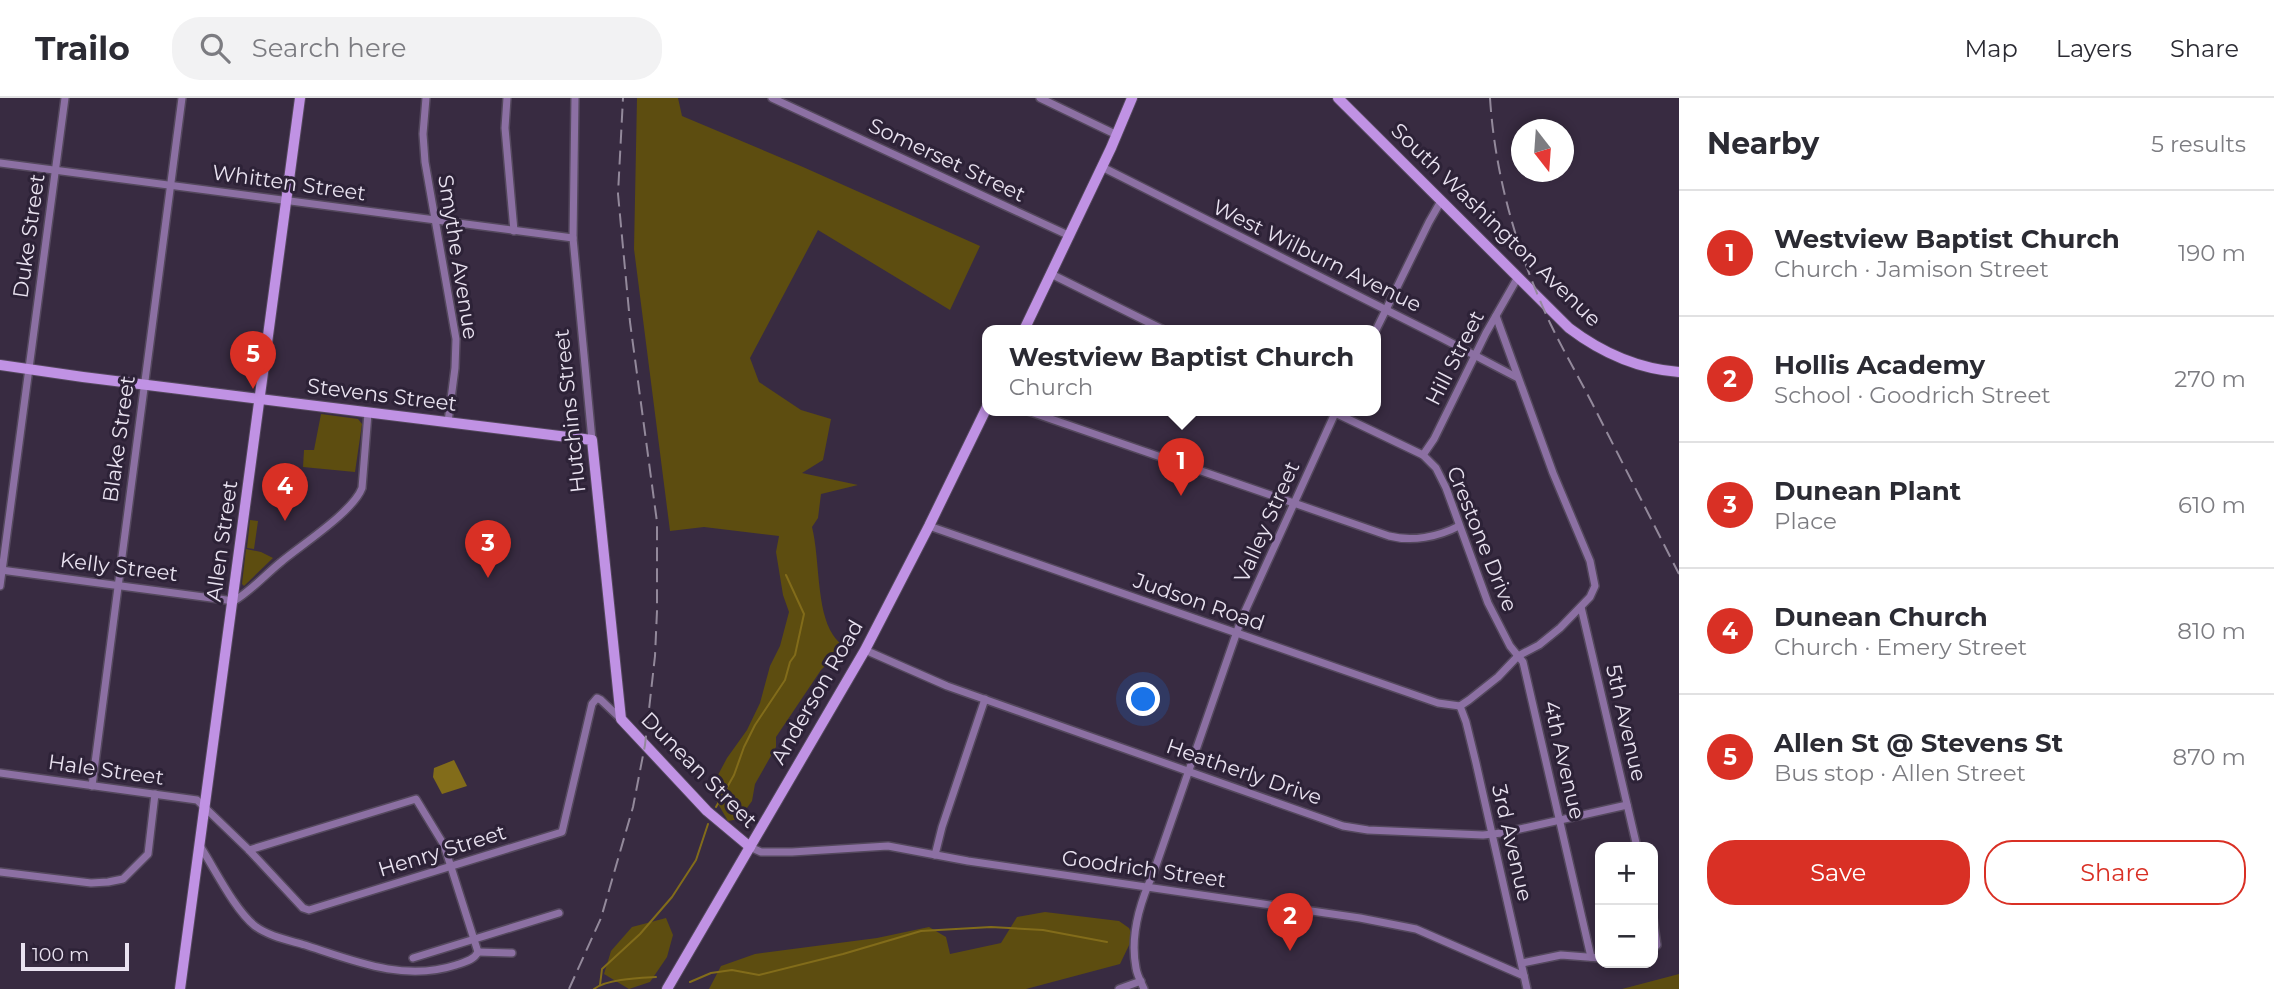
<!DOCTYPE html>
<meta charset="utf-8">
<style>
:root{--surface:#fff;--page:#f2f2f3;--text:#2b2b33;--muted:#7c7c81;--line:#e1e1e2;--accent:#d93025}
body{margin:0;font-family:Montserrat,sans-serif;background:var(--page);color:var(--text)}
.controls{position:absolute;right:21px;bottom:21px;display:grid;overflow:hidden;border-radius:14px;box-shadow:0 4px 10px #0003}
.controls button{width:63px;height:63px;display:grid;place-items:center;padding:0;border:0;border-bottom:2px solid var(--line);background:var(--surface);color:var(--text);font:35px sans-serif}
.compass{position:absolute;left:1511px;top:21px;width:63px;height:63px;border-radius:50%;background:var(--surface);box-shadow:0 4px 10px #0003;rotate:163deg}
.scale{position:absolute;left:21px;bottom:18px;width:108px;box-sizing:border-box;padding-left:7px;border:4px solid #e9e2f0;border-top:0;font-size:19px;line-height:24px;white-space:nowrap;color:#e9e2f0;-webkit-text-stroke:5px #2d2237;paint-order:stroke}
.you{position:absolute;left:1144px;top:602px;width:24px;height:24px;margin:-18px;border:5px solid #fff;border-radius:50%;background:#1a73e8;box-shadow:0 0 0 10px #1a73e833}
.badge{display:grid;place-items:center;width:46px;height:46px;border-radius:50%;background:var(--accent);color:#fff;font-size:23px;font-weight:700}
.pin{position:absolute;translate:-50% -58px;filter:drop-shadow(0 2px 4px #0008)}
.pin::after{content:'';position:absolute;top:37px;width:24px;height:21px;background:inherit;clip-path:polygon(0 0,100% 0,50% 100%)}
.popup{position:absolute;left:982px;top:227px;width:399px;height:91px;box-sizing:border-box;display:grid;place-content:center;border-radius:14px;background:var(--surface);filter:drop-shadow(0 2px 5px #0005);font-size:23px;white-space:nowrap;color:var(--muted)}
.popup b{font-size:26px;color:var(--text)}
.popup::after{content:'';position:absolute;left:50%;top:100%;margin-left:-14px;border:14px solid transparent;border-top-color:var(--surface)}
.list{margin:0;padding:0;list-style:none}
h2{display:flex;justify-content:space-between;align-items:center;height:91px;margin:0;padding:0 28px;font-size:30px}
h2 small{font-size:23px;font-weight:400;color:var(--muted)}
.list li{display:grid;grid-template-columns:46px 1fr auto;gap:21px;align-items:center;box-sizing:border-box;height:126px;padding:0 28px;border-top:2px solid var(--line)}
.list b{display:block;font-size:26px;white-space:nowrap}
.list p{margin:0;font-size:23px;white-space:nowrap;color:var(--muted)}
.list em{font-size:23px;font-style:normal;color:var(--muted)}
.actions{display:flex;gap:14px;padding:21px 28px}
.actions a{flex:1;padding:16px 0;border:2px solid var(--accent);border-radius:28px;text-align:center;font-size:24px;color:var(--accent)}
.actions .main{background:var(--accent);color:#fff}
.icon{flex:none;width:38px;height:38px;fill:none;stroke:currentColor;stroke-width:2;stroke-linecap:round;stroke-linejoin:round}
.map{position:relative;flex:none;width:1679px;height:891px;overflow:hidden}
header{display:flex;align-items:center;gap:42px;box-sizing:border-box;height:98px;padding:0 35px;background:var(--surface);border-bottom:2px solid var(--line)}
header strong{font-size:33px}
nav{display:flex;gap:38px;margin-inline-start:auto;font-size:24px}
.search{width:490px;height:63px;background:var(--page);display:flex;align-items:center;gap:18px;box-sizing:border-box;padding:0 24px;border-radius:28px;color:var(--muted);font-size:26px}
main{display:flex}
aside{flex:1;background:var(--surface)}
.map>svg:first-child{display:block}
</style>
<header>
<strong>Trailo</strong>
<div class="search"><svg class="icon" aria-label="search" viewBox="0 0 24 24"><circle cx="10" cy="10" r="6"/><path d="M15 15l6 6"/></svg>Search here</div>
<nav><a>Map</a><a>Layers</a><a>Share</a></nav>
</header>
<main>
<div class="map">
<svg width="1679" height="891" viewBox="0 0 1679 891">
<rect width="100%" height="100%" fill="#382b41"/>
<g fill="#5d4d10">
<path d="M637,0H678L682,18L803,69L980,148L950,212L818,132L750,260L759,284L801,312L831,321L823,362L802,375L858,387L821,396L818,420L812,429C820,461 816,511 833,537C836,542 841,546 844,549L821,572L776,639V649L755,686L752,703L739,721L728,723L710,692L727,660L747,632L760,605L770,568L780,548L789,514L783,497L776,454L779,438L704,429L670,433L634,151Z"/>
<path d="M321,316L358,321L362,326L355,374L303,369L304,352H314Z"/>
<path d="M250,422L258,423L254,451L247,450Z"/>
<path d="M246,451L261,454L273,460L244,488L242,486Z"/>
<path d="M1045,814L1119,823L1129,830L1133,839L1120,866L1026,891H709L721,868L755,856L877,840L929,829L946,839L950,856L1001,845L1017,819Z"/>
<path d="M666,820L673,837L667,859L650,884L629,891L604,876L611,853L632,829Z"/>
<path d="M1679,876V891H1622Z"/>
</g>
<path fill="#826c1a" d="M454,662L467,688L442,696L433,679L434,670Z"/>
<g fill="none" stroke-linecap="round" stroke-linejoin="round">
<g stroke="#826c1a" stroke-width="2">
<path d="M716,709L734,677L744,649L755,627L785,582L790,564L795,557L804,516L786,477"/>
<path d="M690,884L711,875L732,872L759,877L843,856L921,833L991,829L1043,832L1107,844"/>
<path d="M600,887L602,871L640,836L672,799L696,762L708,726"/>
<path d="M594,891C607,881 639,880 656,879"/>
</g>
<defs>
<g id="street">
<path d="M426,0L423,36L425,64L456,241L455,270L448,324"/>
<path d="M507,0L505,30L514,133"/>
<path d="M575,0L573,140L592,342"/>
<path d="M772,0L1070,138"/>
<path d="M1040,0L1117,37"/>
<path d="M0,65L573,140"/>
<path d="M1102,69L1440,239L1516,279"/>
<path d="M1051,176L1164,232"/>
<path d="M1375,234L1429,124L1441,103"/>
<path d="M1025,312L1389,438C1412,444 1438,439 1459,428"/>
<path d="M1329,312L1423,357L1436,370L1446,390L1488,505L1510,548L1523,564L1591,859"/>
<path d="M1423,357L1434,341L1486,235L1518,179"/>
<path d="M929,428L1438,605L1460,608"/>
<path d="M1,472L234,503C252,492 265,477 281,464C301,447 353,414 362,390L368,315"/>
<path d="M0,488L65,0"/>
<path d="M1581,509L1637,749"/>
<path d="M865,552L947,588L1343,728L1368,732L1483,737L1502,735L1627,707"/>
<path d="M1460,608L1469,602L1498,579L1518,558L1539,547L1560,530L1590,499L1595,488L1590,463L1553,375L1496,218"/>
<path d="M1460,608L1466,624L1476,665L1527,891"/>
<path d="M0,675L197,702L249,752L303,810L309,812L562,734L592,606L597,600L601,602L621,621"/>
<path d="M92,688L182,0"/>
<path d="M200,748C215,771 234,811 255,828C268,838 288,842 305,847C354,863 404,884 456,867C465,864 474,862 478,854L444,747L416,701L249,752"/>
<path d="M750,749L761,754H792L888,748L968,763L1360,820L1416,831L1524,878"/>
<path d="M935,757L942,729L985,601"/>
<path d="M0,774L91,785L108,784L123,781L148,756L155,696"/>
<path d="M1653,820L1657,847L1653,851"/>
<path d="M478,854L512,855"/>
<path d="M413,860L559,815"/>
<path d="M1522,865L1561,857L1600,860"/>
<path d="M1119,891L1141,883"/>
<path d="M1144,891C1141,884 1137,877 1136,870C1130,839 1140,804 1153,776L1241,522L1336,313"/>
</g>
<g id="secondary">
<path d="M1338,0L1569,230C1602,255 1638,271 1679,274"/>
<path d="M1024,232L1111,50L1132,0"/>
<path d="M0,267L83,279L592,342L621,621L707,713L750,749"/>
<path d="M180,891L300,0"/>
<path d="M667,891L865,552L929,428L987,309"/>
</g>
</defs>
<use href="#street" stroke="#54485d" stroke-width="10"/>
<use href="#secondary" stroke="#54485d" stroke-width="12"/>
<use href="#street" stroke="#8c70a3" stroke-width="7"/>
<use href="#secondary" stroke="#c092e4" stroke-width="10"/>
<g stroke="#93899b" stroke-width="2" stroke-dasharray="14 7" stroke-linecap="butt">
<path d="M1490,0C1495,78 1517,154 1550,225C1563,252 1578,278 1592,305C1621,362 1650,419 1679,476"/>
<path d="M569,891L601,820L633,709L645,647L655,558L657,513V424L630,224L618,96L623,0"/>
</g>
</g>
<g text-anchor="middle" stroke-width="6" stroke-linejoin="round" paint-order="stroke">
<g font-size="21" fill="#e9e2f0" stroke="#2d2237">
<text transform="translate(947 62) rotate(25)" y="7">Somerset Street</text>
<text transform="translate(289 85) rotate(8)" y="7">Whitten Street</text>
<text transform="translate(1496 127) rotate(44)" y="7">South Washington Avenue</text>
<text transform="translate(29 138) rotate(-82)" y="7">Duke Street</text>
<text transform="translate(1317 158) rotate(26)" y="7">West Wilburn Avenue</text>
<text transform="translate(458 159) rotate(81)" y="7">Smythe Avenue</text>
<text transform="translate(1455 260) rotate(-63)" y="7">Hill Street</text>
<text transform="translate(382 297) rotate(7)" y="7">Stevens Street</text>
<text transform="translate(570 313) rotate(-96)" y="7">Hutchins Street</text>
<text transform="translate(119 341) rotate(-82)" y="7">Blake Street</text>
<text transform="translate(1267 424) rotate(-66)" y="7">Valley Street</text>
<text transform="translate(1482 441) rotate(68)" y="7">Crestone Drive</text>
<text transform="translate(222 443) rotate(-82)" y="7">Allen Street</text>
<text transform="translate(119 469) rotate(7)" y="7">Kelly Street</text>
<text transform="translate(1199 504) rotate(19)" y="7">Judson Road</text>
<text transform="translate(817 594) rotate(-60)" y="7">Anderson Road</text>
<text transform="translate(1626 625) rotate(77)" y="7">5th Avenue</text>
<text transform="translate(1564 662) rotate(77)" y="7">4th Avenue</text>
<text transform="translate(106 672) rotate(8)" y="7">Hale Street</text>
<text transform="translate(699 672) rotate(45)" y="7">Dunean Street</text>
<text transform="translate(1244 674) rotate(19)" y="7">Heatherly Drive</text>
<text transform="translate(1512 745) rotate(77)" y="7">3rd Avenue</text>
<text transform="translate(442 753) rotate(-17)" y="7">Henry Street</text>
<text transform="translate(1144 771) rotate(8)" y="7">Goodrich Street</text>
</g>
</g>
</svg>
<div class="controls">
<button>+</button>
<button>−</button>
</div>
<svg class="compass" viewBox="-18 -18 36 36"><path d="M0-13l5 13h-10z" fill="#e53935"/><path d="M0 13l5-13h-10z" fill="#7c7c81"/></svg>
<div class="scale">100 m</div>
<div class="you"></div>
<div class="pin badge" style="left:1181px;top:398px">1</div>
<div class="popup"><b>Westview Baptist Church</b>Church</div>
<div class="pin badge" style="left:1290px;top:853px">2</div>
<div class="pin badge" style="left:488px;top:480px">3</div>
<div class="pin badge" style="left:285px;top:423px">4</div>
<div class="pin badge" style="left:253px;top:291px">5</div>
</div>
<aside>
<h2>Nearby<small>5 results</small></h2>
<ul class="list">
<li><span class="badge">1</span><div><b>Westview Baptist Church</b><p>Church · Jamison Street</p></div><em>190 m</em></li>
<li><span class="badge">2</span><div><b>Hollis Academy</b><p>School · Goodrich Street</p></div><em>270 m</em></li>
<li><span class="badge">3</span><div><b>Dunean Plant</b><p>Place</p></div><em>610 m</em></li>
<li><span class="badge">4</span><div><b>Dunean Church</b><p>Church · Emery Street</p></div><em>810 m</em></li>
<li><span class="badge">5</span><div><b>Allen St @ Stevens St</b><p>Bus stop · Allen Street</p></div><em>870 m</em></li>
</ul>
<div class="actions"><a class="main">Save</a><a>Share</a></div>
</aside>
</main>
